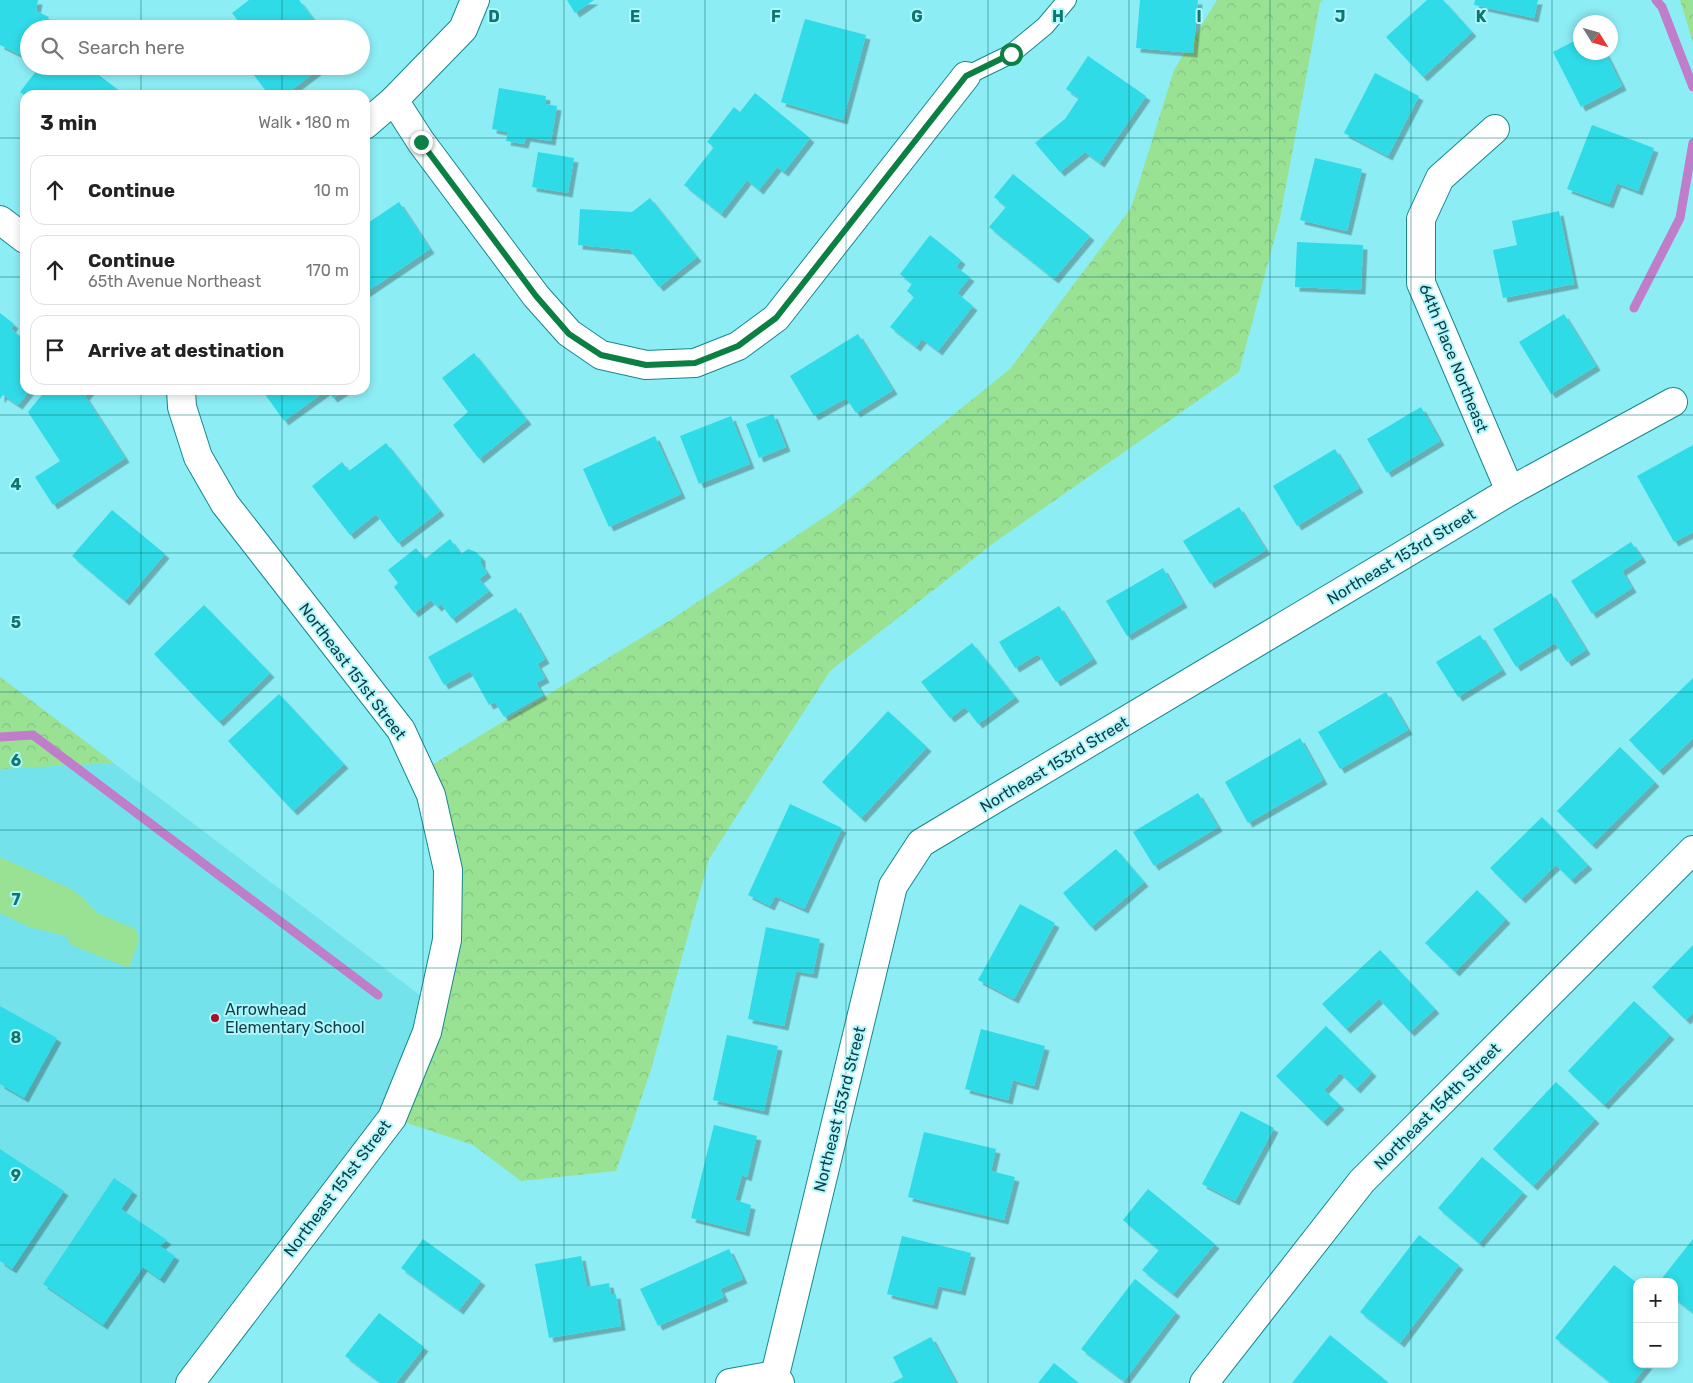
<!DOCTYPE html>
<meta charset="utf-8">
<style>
:root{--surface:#fff;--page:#f6f6f6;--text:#222;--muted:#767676;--line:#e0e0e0}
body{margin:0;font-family:Rubik,sans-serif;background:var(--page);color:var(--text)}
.controls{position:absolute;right:15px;bottom:15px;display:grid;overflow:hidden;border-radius:10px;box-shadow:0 2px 8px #0003}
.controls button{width:45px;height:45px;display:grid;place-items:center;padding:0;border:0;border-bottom:1px solid var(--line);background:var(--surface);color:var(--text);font:25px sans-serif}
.compass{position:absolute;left:1573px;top:15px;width:45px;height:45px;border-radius:50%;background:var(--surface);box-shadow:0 2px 8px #0003;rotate:127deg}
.stop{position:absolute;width:15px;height:15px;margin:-11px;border:4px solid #0b8043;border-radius:50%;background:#fff}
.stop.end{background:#0b8043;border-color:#fff;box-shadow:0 1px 5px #0008}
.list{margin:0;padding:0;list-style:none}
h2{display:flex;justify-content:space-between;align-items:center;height:65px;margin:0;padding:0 20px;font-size:21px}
h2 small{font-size:16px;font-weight:400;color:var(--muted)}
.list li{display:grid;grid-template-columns:32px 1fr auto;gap:15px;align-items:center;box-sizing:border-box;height:70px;margin:0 10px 10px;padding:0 10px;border:1px solid var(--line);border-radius:15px}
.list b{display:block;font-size:19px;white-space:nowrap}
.list p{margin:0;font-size:16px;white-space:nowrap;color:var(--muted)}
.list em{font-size:16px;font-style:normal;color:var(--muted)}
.icon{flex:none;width:28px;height:28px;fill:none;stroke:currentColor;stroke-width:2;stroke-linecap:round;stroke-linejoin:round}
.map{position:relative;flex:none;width:1693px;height:1383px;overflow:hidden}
.search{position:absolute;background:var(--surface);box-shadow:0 2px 8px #0003;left:20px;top:20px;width:350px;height:55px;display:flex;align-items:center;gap:12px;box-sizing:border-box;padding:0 18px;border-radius:28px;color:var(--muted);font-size:19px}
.panel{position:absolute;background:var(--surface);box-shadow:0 2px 8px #0003;left:20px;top:90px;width:350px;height:305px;border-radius:15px}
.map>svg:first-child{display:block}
</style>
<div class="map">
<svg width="1693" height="1383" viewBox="0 0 1693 1383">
<defs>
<pattern id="forest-crowns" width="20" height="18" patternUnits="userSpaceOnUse" patternTransform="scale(1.25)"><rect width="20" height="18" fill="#99e294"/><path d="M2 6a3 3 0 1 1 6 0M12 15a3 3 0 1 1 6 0" fill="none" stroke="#83c381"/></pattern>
<filter id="shadow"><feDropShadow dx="4.5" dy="4.5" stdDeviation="0" flood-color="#0004"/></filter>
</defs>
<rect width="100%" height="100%" fill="#8dedf5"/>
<path fill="#74e2eb" d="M0,677L433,1005L390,1117L192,1383H0Z"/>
<path fill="#99e294" d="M0,857L73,890L85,900L97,913L136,929L139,940L129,968L71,945L66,936L29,927L0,913Z"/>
<g fill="url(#forest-crowns)">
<path d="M1217,0H1323L1320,3L1280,218L1239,372L995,542L830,671L709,859L650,1073L616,1171L521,1181L473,1145L392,1118L447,940L417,774L672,619L835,510L1010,369L1131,208L1174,70Z"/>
<path d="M1680,0H1693V43Z"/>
<path d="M0,677L114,763L0,769Z"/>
</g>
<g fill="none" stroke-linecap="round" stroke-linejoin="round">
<g stroke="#c07dc9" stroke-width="9">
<path d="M1656,0L1662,7L1693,87"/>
<path d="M1634,308L1680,218L1693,143"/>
<path d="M0,737L33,735L378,995"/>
</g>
</g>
<g fill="#2fdbe7" filter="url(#shadow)">
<path d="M0,0H38L36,11L49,17L42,29H29V51L25,57L0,45Z"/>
<path d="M249,0H299L321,29H244L232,13Z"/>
<path d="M567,0H594L575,13Z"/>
<path d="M1140,0H1198L1193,53L1136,48Z"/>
<path d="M1427,0H1443L1472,32L1423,77L1386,37Z"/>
<path d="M1475,0H1538L1534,18L1474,5Z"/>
<path d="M805,19L866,35L843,120L781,102Z"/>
<path d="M1580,38V52H1605L1622,86L1581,107L1553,52Z"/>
<path d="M1088,56L1146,96L1100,163L1085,152L1060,172L1035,143L1065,119L1079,98L1066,89Z"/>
<path d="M40,66H87L125,95H24L20,92Z"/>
<path d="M247,66H323L285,95H269Z"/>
<path d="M1375,73L1419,96L1388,156L1344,133Z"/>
<path d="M499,88L546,96L545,104L557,106L551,141L526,137L524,144L506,141L508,132L492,129Z"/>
<path d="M755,93L810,138L784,172L777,167L759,190L747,180L721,214L684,185L714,147L707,142L734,107L740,112Z"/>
<path d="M1592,125L1654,148L1638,191L1617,183L1609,204L1567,189Z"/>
<path d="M538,152L574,158L568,193L532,187Z"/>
<path d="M1315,158L1362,169L1347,231L1300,220Z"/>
<path d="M1013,174L1090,236L1054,279L989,227L1006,207L994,197Z"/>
<path d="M650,198L697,257L659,287L630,250L578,245L580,209L632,212Z"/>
<path d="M399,202L430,249L365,293V225Z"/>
<path d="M1559,211L1574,284L1503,298L1493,250L1517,245L1512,221Z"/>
<path d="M930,235L961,260L956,267L970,277L957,293L973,306L938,351L922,339L916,347L890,327L914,297L907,291L912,284L900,274Z"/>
<path d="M1297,242L1363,245L1361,290L1295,287Z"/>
<path d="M0,313L14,324L11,329L20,336L25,330V390H30L18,405L3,395L0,399Z"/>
<path d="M1564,314L1596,366L1551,394L1519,342Z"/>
<path d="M858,334L893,390L856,413L846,398L814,416L790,376Z"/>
<path d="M474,353L527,420L479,459L453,425L468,412L442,378Z"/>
<path d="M46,390H90L85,396L125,458L53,505L35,477L60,461L28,412Z"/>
<path d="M262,390H327L284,421Z"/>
<path d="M327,390H345L333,398Z"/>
<path d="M1421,407L1440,441L1387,473L1367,439Z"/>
<path d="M773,414L786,447L759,458L746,424Z"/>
<path d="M731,416L750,464L699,484L680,436Z"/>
<path d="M655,436L681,494L609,527L583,469Z"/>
<path d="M386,443L440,511L398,543L376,514L350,535L312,486L342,462L349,471Z"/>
<path d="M1693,445V532L1674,542L1637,476Z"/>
<path d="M1335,449L1359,488L1297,526L1273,486Z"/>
<path d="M1239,507L1266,550L1210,584L1183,541Z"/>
<path d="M112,510L165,554L125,601L72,556Z"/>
<path d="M450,539L461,554L468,549L476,552L481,557V564L487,573L479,579L489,591L452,619L441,604L437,607L431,600L414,613L394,587L398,583L388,570L416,548L425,559Z"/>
<path d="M1631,542L1642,558L1622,571L1632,588L1592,614L1571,581Z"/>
<path d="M1163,568L1183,603L1127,636L1106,601Z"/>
<path d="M1551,593L1586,650L1567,662L1555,643L1516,667L1493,629Z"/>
<path d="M204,605L270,673L219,722L154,654Z"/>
<path d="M1059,606L1093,659L1056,682L1038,654L1015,668L999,642Z"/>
<path d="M516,608L545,659L537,664L545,678L536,683L543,695L504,717L495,702L489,705L470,671L444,685L428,657Z"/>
<path d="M1480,635L1502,670L1458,697L1436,662Z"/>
<path d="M972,643L1015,697L978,724L965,707L950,718L921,682Z"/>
<path d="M1693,678V738L1659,771L1629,740Z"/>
<path d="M1386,692L1408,730L1340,769L1318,732Z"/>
<path d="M279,694L344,764L293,811L228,741Z"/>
<path d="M888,711L927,747L861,818L822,782Z"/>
<path d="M1300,738L1323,780L1248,823L1225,782Z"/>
<path d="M1620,747L1655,782L1592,845L1557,811Z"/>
<path d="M1198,793L1218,827L1154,866L1133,832Z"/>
<path d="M790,804L842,828L804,909L775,896L770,906L748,895Z"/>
<path d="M1542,817L1588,865L1571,880L1556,865L1521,899L1490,868Z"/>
<path d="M1116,849L1144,882L1091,927L1063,893Z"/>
<path d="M1477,890L1506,919L1455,972L1425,943Z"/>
<path d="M1020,904L1055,923L1014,999L978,980Z"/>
<path d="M766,927L820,939L813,974L796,971L784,1026L748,1019Z"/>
<path d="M1693,945V1013L1686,1020L1652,987Z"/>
<path d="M1380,950L1435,1009L1410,1032L1379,999L1346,1029L1322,1004Z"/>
<path d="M1634,1001L1670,1035L1604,1105L1568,1071Z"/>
<path d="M0,1006L57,1038L24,1098L0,1084Z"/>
<path d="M1326,1026L1372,1072L1356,1089L1340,1073L1324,1090L1340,1105L1323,1122L1276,1076Z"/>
<path d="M981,1029L1045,1046L1034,1086L1013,1080L1008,1100L965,1089Z"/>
<path d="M727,1035L778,1046L764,1111L713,1100Z"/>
<path d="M1556,1082L1595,1119L1533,1186L1493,1149Z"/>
<path d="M1241,1111L1274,1128L1235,1201L1202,1184Z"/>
<path d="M714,1125L757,1136L747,1177L742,1175L735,1200L751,1205L745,1232L691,1218Z"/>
<path d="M924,1132L996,1149L991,1171L1015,1177L1004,1220L908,1197Z"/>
<path d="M0,1149L64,1191L12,1269L0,1261Z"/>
<path d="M1482,1157L1523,1192L1479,1243L1438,1208Z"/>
<path d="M114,1178L133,1191L121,1209L167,1240L160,1246L175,1256L160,1279L143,1267L103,1325L43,1284Z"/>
<path d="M1148,1189L1215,1244L1173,1294L1142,1270L1159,1250L1123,1220Z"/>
<path d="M1419,1235L1459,1265L1400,1343L1360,1312Z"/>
<path d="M902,1236L971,1253L961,1291L938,1286L933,1305L887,1294Z"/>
<path d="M423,1239L481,1281L459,1310L401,1268Z"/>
<path d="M1693,1239V1313L1674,1298V1282H1659Z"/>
<path d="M729,1249L743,1279L720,1289L724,1297L658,1326L640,1289Z"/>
<path d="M581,1256L587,1287L609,1283L611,1295L616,1294L621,1326L549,1338L535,1264Z"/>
<path d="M1614,1265L1637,1283V1364H1648L1633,1383H1611L1555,1338Z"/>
<path d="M1135,1279L1176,1312L1124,1381L1081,1349Z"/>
<path d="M379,1313L424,1347L396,1383H381L345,1356Z"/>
<path d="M1330,1335L1389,1383H1292Z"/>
<path d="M931,1337L956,1383H892L903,1377L893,1357Z"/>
<path d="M1054,1363L1079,1383H1038Z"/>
</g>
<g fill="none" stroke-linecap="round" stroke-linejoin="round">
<defs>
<path id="lane" d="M966,76L1011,54L1045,26L1067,0"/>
<g id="street">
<path d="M394,100L421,142L536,296L569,333L601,355L646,365L695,363L738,346L776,318L966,76"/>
<path d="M365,125L394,100L463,29L475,0"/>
<path d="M1495,129L1440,178L1421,219V283L1510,491"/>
<path d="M0,220L25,239"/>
<path d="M181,390L182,407L198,457L225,504L401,730L431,795L448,870L447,940L427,1032L392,1118L190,1383"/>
<path d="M730,1383L775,1375"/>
<path d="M780,1383L775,1375L893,886L921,843L1510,491L1673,402"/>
<path d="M1204,1383L1362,1181L1693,850"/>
</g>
</defs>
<use href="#lane" stroke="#17878f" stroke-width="20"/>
<use href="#street" stroke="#17878f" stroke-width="30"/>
<use href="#lane" stroke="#fff" stroke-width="18"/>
<use href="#street" stroke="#fff" stroke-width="28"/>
</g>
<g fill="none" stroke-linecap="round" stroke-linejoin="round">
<path stroke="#0b8043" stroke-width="6" d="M421,142L536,296L569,334L601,355L646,365L695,363L738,346L776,318L966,76L1011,54"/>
</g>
<path fill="none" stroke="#0f766e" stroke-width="1" stroke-opacity="0.55" d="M141,0V29M282,0V29M423,0V1383M564,0V1383M705,0V1383M846,0V1383M988,0V1383M1129,0V1383M1270,0V1383M1411,0V1383M1552,0V1383M141,66V95M282,66V95M0,138H25M365,138H1693M0,277H25M365,277H1693M141,390V1383M282,390V1383M0,415H1693M0,553H1693M0,692H1693M0,830H1693M0,968H1693M0,1106H1693M0,1245H1693"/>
<circle fill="#a81125" stroke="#adf7fe" stroke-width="2" cx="215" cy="1018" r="5"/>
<g text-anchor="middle" stroke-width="4" stroke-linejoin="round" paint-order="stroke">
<g font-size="16" fill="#133d41" stroke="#adf7fe">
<text transform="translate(1454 358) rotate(68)" y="6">64th Place Northeast</text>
<text transform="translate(1401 556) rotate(-31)" y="6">Northeast 153rd Street</text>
<text transform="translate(353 671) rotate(53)" y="6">Northeast 151st Street</text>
<text transform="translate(1054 764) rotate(-31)" y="6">Northeast 153rd Street</text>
<text transform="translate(1437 1106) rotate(-45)" y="6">Northeast 154th Street</text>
<text transform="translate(839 1109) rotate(-76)" y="6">Northeast 153rd Street</text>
<text transform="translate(337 1188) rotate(-53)" y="6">Northeast 151st Street</text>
</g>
<g font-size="16" fill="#133d41" stroke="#adf7fe" text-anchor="start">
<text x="225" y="1015">Arrowhead<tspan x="225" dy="18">Elementary School</tspan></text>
</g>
</g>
<g font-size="16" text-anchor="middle" font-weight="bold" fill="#0f766e" stroke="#adf7fe" stroke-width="4" stroke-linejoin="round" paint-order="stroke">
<text x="494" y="22">D</text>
<text x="635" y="22">E</text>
<text x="776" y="22">F</text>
<text x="917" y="22">G</text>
<text x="1058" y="22">H</text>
<text x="1199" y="22">I</text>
<text x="1340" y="22">J</text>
<text x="1481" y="22">K</text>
<text x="16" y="490">4</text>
<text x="16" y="628">5</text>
<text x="16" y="766">6</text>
<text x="16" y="905">7</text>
<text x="16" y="1043">8</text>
<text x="16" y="1181">9</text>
</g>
</svg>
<div class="controls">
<button>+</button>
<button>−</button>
</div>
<svg class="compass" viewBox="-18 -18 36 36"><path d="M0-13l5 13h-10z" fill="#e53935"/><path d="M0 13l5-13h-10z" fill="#767676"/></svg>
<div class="stop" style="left:1011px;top:54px"></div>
<div class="stop end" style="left:421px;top:142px"></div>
<div class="search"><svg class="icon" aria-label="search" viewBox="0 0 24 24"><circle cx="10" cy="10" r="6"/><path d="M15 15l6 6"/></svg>Search here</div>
<section class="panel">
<h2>3 min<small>Walk · 180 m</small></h2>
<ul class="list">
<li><svg class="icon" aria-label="ahead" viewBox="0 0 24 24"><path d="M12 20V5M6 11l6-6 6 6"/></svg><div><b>Continue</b></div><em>10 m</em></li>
<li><svg class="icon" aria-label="ahead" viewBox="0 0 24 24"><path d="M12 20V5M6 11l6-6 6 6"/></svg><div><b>Continue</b><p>65th Avenue Northeast</p></div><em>170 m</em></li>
<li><svg class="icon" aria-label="arrive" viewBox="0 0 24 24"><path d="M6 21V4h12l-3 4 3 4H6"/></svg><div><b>Arrive at destination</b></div></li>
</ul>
</section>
</div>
